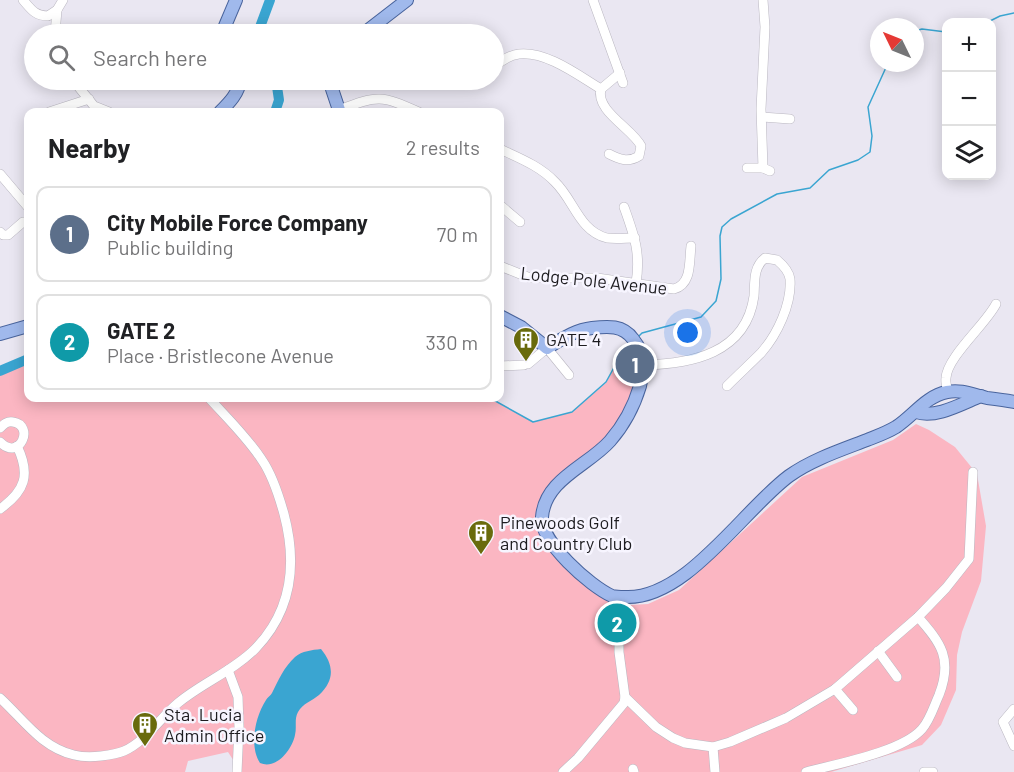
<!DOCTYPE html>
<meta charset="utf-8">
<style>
:root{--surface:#fff;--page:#f2f2f2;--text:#202124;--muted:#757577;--line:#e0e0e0;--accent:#696b0c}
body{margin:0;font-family:Barlow,sans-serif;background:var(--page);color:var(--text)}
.controls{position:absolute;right:18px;top:18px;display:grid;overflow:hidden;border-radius:12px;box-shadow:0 3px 15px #0003}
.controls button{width:54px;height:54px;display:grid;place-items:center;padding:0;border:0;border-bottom:2px solid var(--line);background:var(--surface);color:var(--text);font:30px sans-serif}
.compass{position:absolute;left:870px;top:18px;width:54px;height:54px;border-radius:50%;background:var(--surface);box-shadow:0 3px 15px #0003;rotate:313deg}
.you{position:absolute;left:688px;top:333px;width:21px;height:21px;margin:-15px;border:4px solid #fff;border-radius:50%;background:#1a73e8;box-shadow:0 0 0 9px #1a73e833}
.badge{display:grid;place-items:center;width:39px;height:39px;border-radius:50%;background:var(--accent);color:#fff;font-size:20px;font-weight:700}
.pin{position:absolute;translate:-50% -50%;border:3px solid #fff;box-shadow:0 2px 6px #0006}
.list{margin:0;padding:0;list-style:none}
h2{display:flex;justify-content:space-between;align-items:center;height:78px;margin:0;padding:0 24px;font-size:26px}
h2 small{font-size:20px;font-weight:400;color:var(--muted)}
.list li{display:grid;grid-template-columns:39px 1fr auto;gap:18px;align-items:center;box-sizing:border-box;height:96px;margin:0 12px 12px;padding:0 12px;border:2px solid var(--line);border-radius:12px}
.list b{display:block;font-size:22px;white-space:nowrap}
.list p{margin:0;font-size:20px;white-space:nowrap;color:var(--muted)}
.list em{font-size:20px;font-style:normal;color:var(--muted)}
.icon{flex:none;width:33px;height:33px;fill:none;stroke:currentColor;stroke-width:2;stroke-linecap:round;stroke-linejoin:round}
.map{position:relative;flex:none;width:1014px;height:772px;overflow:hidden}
.search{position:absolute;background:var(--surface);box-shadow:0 3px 15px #0003;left:24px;top:24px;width:480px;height:66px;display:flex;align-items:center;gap:15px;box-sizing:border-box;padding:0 21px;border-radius:33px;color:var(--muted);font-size:22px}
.panel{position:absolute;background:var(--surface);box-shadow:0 3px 15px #0003;left:24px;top:108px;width:480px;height:294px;border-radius:12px}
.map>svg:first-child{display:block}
</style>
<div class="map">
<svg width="1014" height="772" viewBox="0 0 1014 772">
<rect width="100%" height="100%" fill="#eae7f2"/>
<path fill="#fbb6c2" d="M629,346C652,365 624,415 609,433C602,442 594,448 587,457C570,477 554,498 538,518L596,591L613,606L648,604L679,590L802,477L893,440L916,424L929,430L955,447L977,474L986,526L981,581L962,632L957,655L956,690L941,725L922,745L831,772H241L228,752L188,761L185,772H0V371L28,359V398H490L533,422L572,412L606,383L622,353Z"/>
<path fill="#3aa5d1" d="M321,649C334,665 335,680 319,695C312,701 303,703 298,712C294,719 297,727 295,735C292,750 276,770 260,763C249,746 255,717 266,700C267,698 271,695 272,693C278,681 284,667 295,657C302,651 312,650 321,649Z"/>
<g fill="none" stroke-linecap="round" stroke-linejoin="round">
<g stroke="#3aa5d1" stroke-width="1.5">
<path d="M988,22L1000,16L1014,13"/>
<path d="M915,31L922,29L946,32"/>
<path d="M638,337L642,333L701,317L716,301L721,279L720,236L722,227L731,219L777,194L810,188L829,170L858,160L870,152L872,136L868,107L888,63"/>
<path d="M490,398L533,422L572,412L606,382L622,353L630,345"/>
</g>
<g stroke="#3aa5d1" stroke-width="10">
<path d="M263,34L260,27L270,0"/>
<path d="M275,112L279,100L276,80"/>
<path d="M0,371L28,359"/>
</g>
<defs>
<g id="minor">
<path d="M23,0C31,9 35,16 48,16L57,10"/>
<path d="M593,0L623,83"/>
<path d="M763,0L765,27L761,109L763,168"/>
<path d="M55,34L57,10L63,0"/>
<path d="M494,67C501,61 509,55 519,54C547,51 579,76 601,89L620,73"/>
<path d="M73,80L94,106L109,112"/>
<path d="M601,89C595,111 633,129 641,146L639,156C628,163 619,159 609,154"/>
<path d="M339,110C378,95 381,95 419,112"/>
<path d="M49,112L89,99"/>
<path d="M762,117L790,119"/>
<path d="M500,149C519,158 540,166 555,182C574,200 579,231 607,238C616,239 626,238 635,238"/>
<path d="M747,168H763L770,171"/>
<path d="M0,174L28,207"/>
<path d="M500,205L520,222"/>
<path d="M624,207C634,235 641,253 636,283"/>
<path d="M0,232L3,235H8L23,222H28"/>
<path d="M500,266L530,278H597L674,289C692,284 689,262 691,246"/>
<path d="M528,364L547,348L569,375"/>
<path d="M643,365C691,364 746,354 754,296C755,282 753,267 765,258L777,260C783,265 789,271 790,279C792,304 777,335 761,353C750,364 738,375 727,386"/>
<path d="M500,366L524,365"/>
<path d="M948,392C947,387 945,382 946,378C947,357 986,324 996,304"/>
<path d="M0,428C4,424 7,421 13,422C35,425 20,462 0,442"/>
<path d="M0,509C25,491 31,475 17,446"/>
<path d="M613,597L619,620"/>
<path d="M878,651L897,677"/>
<path d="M228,670L238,697L239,727L237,772"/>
<path d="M835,689L853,710"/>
<path d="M625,697L656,727L673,738L685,743L713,747L730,742L786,718L835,689L918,617L946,588L969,559L973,472"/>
<path d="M0,698C24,720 41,747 74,755C82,757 93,757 101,756C109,755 117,754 124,751C145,742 160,718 178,703C202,683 233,671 255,649C292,611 297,563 284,514C279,496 273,476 262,460C247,437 227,418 209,398"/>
<path d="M1014,709L1003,722L1014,746"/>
<path d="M713,747L715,772"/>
<path d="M633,769L634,772"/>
<path d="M563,772L578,758L624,703L625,697L619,652V625"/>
<path d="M806,772C836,764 902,752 922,729C930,720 934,706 939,695C953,659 941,643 918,617"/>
<path d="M924,772H933"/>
</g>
<g id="major">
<path d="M224,34L225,26L236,0"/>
<path d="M363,34L407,0"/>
<path d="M331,80L332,89L339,110L337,112"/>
<path d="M220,112C229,103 239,93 240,80"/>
<path d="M500,316L521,327L547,348C562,339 575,330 592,328C608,326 623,325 633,339C644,352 644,370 640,386C634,406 624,425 610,441C588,466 545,479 542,517C540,542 590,586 612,596C616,597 621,597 625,597C686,600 743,510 789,476C811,460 841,450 867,440C877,436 886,433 896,427C913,416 926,396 947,392C962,389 973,395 987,398C996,399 1005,400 1014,402"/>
<path d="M0,334L28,326"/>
<path d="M916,412C936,419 963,403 981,396"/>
</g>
</defs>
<use href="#minor" stroke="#bab7c1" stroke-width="10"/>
<use href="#major" stroke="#49649d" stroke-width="14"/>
<use href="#minor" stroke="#fff" stroke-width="9"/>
<use href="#major" stroke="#a0b9ec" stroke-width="12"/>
</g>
<defs>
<symbol id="building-pin" viewBox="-11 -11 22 30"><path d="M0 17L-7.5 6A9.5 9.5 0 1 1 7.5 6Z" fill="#696b0c" stroke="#f7f5ff"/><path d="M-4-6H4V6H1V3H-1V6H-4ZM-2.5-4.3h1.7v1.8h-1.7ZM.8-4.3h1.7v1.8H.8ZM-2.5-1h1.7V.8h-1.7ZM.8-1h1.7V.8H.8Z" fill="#fff"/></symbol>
</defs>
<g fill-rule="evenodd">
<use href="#building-pin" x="511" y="325" width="30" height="40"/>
<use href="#building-pin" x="466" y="518" width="30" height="40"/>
<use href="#building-pin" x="130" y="710" width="30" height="40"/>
</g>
<g text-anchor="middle" stroke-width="5" stroke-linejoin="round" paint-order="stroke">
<g font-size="18" fill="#1d1c20" stroke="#f7f5ff">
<text transform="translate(594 281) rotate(6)" y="6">Lodge Pole Avenue</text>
</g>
<g font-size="18" fill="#1d1c20" stroke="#f7f5ff" text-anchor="start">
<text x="546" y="346">GATE 4</text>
<text x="500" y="529">Pinewoods Golf<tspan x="500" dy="21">and Country Club</tspan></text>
<text x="164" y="721">Sta. Lucia<tspan x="164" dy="21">Admin Office</tspan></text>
</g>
</g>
</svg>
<div class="controls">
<button>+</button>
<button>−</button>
<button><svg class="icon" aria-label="layers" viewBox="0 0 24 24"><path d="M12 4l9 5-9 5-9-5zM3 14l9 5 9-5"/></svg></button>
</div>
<svg class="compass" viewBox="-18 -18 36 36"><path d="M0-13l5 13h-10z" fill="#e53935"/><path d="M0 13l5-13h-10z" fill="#757577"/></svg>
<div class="you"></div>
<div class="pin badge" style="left:635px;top:364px;background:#5c6f8a">1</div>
<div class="pin badge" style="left:617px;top:623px;background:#0f9aa8">2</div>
<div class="search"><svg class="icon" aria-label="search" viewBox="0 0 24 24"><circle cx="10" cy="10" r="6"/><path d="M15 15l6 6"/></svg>Search here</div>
<section class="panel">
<h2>Nearby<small>2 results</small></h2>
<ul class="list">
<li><span class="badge" style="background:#5c6f8a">1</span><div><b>City Mobile Force Company</b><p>Public building</p></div><em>70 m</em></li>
<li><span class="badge" style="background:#0f9aa8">2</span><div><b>GATE 2</b><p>Place · Bristlecone Avenue</p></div><em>330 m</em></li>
</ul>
</section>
</div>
